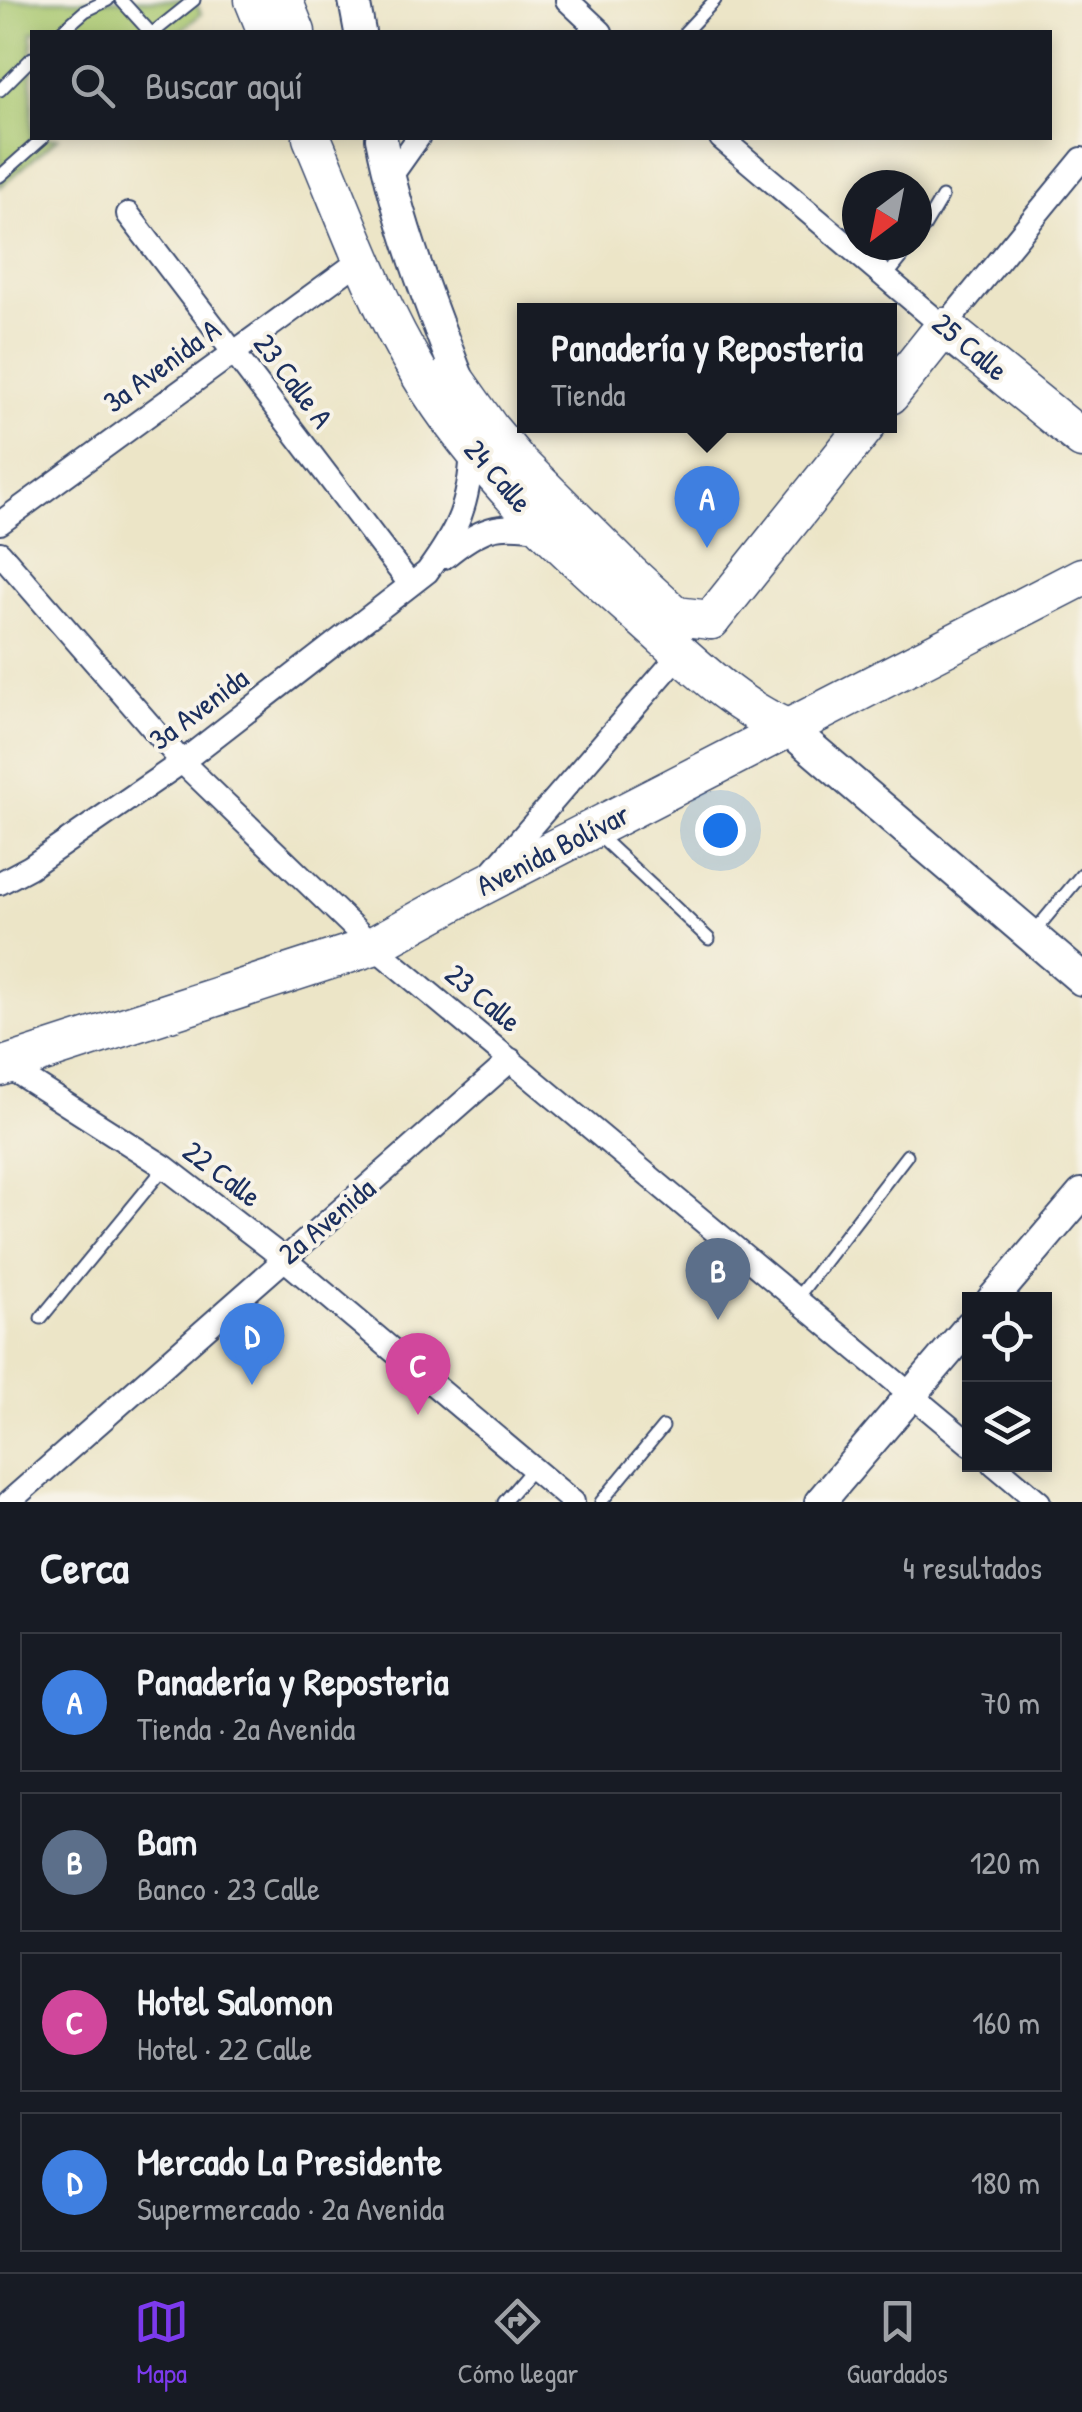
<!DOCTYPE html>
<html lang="es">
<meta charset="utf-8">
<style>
:root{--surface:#171b24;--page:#242831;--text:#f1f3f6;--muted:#9ea1a6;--line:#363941;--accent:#7c3aed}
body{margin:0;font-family:"Patrick Hand",sans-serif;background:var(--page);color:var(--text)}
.controls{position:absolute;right:30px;bottom:30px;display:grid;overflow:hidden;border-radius:0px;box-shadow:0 5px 15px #0003}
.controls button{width:90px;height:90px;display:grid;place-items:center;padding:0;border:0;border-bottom:2px solid var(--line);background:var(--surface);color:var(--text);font:50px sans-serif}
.compass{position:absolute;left:842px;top:170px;width:90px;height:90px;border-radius:50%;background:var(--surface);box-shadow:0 5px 15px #0003;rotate:212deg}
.you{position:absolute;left:720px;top:830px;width:35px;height:35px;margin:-25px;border:8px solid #fff;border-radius:50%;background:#1a73e8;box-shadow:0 0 0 15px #1a73e833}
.badge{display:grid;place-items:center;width:65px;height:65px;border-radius:50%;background:var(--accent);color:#fff;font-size:32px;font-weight:700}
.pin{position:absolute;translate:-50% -82px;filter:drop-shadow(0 2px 5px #0008)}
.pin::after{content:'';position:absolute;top:52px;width:35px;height:30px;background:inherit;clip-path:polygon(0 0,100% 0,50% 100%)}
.popup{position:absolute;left:517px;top:303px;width:380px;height:130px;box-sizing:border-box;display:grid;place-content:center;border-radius:0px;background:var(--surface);filter:drop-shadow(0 2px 8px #0005);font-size:32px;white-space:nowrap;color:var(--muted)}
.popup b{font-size:38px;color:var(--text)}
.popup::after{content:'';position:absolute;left:50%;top:100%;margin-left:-20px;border:20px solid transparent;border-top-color:var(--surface)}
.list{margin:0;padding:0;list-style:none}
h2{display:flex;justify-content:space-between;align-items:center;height:130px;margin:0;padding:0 40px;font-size:42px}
h2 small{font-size:32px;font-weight:400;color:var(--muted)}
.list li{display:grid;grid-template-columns:65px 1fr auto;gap:30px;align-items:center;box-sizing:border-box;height:140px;margin:0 20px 20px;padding:0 20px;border:2px solid var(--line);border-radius:0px}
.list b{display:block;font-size:38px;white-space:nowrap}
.list p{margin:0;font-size:32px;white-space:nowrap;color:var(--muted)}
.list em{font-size:32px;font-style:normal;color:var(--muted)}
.icon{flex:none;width:55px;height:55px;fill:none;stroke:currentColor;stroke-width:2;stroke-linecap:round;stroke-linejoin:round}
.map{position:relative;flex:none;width:1082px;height:1502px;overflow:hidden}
.search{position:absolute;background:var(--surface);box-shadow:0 5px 15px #0003;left:30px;right:30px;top:30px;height:110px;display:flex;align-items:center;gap:25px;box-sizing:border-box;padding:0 35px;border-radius:0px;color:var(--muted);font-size:38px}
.sheet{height:770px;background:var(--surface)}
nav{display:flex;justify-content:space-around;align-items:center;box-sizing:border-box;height:140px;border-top:2px solid var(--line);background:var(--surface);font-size:28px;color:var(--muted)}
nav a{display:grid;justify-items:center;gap:5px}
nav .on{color:var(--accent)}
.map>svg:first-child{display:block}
</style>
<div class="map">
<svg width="1082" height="1502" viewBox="0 0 1082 1502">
<rect width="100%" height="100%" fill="#f7f3e8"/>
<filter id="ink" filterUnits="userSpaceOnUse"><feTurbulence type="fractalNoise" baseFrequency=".01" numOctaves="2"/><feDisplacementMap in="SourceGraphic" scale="20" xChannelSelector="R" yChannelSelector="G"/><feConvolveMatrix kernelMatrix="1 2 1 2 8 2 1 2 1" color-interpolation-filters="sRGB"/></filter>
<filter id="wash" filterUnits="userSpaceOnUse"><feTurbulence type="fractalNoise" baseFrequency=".0048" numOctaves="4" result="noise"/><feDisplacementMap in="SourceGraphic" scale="40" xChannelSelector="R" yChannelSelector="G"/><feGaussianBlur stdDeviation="2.25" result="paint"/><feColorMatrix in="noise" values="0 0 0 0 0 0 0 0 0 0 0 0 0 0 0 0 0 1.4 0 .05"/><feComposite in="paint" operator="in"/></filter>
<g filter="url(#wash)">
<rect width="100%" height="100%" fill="#ece5c7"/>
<path fill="#a9c76f" stroke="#627b66" stroke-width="2.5" d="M0,0H195L201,14L179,32H32V138H58L0,187Z"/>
</g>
<g filter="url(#ink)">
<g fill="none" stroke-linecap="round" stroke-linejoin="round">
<defs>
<g id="service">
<path d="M121,0L150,32"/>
<path d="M61,32L85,11L108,0"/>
<path d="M154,32L194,0"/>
<path d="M685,32L715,0"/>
<path d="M0,90L32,58"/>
<path d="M0,176L43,138"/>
<path d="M917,239L942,197"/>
<path d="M887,276L912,245"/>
<path d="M598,835L709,939"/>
<path d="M1034,932L1082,874"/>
<path d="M796,1299L907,1155"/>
<path d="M41,1318L165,1167"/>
<path d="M504,1502L533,1468"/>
<path d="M601,1502L663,1427"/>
</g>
<g id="minor">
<path d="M567,0L601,32"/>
<path d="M721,138L944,327L1082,159"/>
<path d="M389,179L418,138"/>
<path d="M128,214L410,584"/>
<path d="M0,523L362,259"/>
<path d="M0,553L182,762L373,946L970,1444"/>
<path d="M445,557C482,527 496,522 543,530"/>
<path d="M491,873L681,653"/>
<path d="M0,883L30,867L182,762L427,572C459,528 469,505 472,450"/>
<path d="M5,1065L165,1167L283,1258L573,1502"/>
<path d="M994,1464L1039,1502"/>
<path d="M9,1502L511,1060"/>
</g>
<g id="tertiary">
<path d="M354,0L360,32"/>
<path d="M381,138C398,224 431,308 463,390"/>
<path d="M992,1300L1082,1194"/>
<path d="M820,1502L970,1326"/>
</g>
<path id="secondary" d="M789,729L1082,979"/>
<g id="primary">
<path d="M254,0L267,32"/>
<path d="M283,0L296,32"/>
<path d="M312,138C346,217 374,299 419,373C477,470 560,546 644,620C689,660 733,706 789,729"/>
<path d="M451,374L490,429L518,462L629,573L676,616L711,620"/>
<path d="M890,395L944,327L1082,439"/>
<path d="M711,620L866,426"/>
<path d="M0,1067L373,946L478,888L1082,577"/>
</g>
</defs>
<use href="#service" stroke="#3a4a6e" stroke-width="15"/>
<use href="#minor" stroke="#3a4a6e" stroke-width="26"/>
<use href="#tertiary" stroke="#3a4a6e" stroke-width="34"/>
<use href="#secondary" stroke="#3a4a6e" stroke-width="36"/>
<use href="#primary" stroke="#3a4a6e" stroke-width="41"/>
<use href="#service" stroke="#fff" stroke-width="11"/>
<use href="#minor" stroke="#fff" stroke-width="22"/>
<use href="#tertiary" stroke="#fff" stroke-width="30"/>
<use href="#secondary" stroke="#fff" stroke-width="32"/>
<use href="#primary" stroke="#fff" stroke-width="38"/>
</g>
</g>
<g text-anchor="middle" stroke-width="8" stroke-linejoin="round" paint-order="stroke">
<g font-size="30" fill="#1b2f5e" stroke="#f7f3e8">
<text transform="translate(970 347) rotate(40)" y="10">25 Calle</text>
<text transform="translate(162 366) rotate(-36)" y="10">3a Avenida A</text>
<text transform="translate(293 381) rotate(53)" y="10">23 Calle A</text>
<text transform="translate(498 476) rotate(49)" y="10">24 Calle</text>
<text transform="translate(199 709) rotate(-37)" y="10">3a Avenida</text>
<text transform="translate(553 850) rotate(-27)" y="10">Avenida Bolívar</text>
<text transform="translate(483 998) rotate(40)" y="10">23 Calle</text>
<text transform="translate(222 1174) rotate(37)" y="10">22 Calle</text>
<text transform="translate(327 1221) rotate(-40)" y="10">2a Avenida</text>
</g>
</g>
</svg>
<div class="controls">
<button><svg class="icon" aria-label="locate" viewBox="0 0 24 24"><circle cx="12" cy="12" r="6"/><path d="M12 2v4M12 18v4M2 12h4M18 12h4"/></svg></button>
<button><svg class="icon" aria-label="layers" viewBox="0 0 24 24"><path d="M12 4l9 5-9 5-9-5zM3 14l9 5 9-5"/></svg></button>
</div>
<svg class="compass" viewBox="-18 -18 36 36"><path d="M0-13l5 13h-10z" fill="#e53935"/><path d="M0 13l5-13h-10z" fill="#9ea1a6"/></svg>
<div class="you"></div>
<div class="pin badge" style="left:707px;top:548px;background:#3f7fe0">A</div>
<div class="popup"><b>Panadería y Reposteria</b>Tienda</div>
<div class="pin badge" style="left:718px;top:1320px;background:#5c6f8a">B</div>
<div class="pin badge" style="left:418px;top:1415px;background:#d1479c">C</div>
<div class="pin badge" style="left:252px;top:1385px;background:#3f7fe0">D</div>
<div class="search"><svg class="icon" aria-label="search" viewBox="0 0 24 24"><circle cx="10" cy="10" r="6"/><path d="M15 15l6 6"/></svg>Buscar aquí</div>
</div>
<section class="sheet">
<h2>Cerca<small>4 resultados</small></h2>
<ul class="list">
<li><span class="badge" style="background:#3f7fe0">A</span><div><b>Panadería y Reposteria</b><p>Tienda · 2a Avenida</p></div><em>70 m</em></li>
<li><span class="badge" style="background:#5c6f8a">B</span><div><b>Bam</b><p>Banco · 23 Calle</p></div><em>120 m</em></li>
<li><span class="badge" style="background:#d1479c">C</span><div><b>Hotel Salomon</b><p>Hotel · 22 Calle</p></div><em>160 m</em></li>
<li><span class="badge" style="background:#3f7fe0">D</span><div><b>Mercado La Presidente</b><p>Supermercado · 2a Avenida</p></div><em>180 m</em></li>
</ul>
</section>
<nav>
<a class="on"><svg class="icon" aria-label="map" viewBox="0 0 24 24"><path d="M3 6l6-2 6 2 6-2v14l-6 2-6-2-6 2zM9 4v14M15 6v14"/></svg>Mapa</a>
<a><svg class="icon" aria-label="directions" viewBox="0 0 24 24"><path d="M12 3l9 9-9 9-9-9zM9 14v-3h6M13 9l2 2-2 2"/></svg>Cómo llegar</a>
<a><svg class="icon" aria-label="saved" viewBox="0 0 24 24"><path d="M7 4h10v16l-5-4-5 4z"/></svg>Guardados</a>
</nav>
